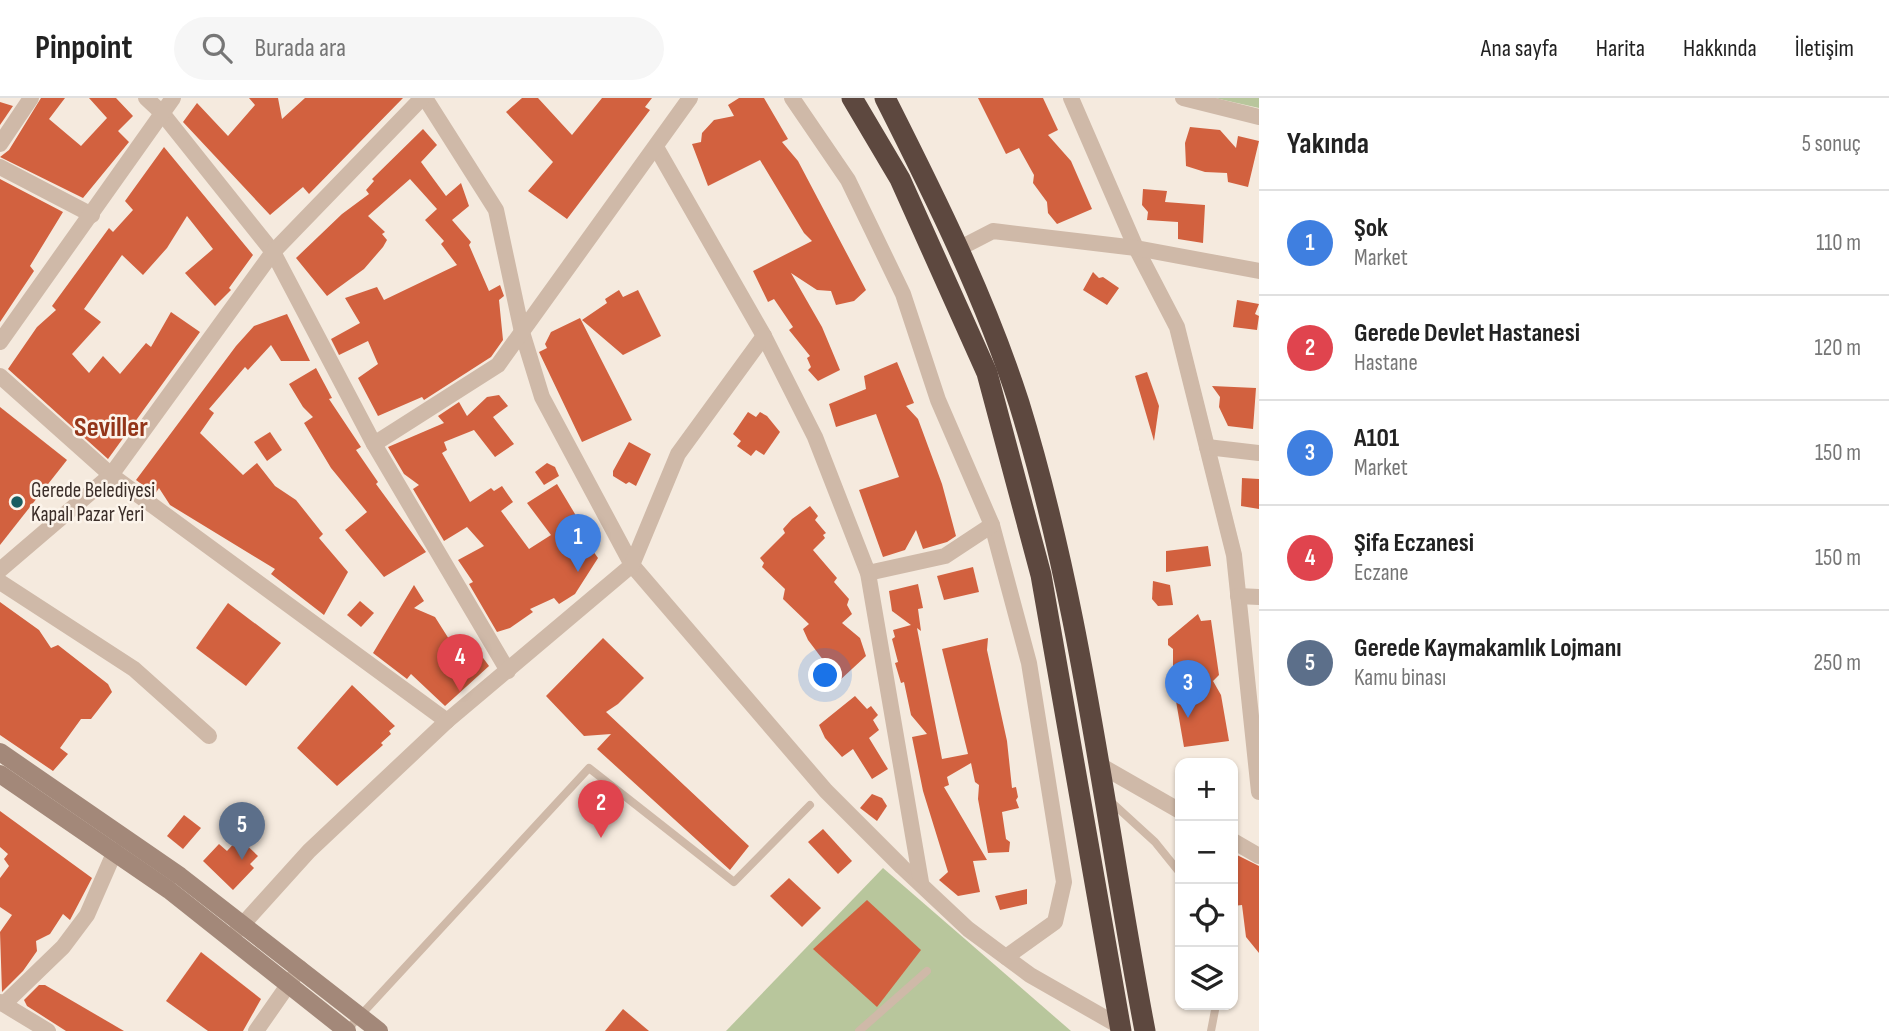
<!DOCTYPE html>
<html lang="tr">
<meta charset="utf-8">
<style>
:root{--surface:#fff;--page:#f6f6f6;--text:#222;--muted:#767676;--line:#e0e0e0;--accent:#195d61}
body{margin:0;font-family:"Sofia Sans Condensed",sans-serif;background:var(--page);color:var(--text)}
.controls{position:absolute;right:21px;bottom:21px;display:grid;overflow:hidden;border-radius:14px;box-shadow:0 2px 5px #0004}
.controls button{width:63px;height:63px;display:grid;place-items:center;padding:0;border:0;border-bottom:2px solid var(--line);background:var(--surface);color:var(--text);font:35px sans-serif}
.you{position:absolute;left:826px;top:578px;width:24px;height:24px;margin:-18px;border:5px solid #fff;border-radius:50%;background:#1a73e8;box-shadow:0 0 0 10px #1a73e833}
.badge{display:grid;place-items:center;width:46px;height:46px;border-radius:50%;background:var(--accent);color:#fff;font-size:23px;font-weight:700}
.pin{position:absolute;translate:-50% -58px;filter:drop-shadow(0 2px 4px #0008)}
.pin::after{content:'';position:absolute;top:37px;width:24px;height:21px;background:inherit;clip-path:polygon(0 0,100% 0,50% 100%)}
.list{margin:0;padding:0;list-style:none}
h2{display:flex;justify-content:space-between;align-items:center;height:91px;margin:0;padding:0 28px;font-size:30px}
h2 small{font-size:23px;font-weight:400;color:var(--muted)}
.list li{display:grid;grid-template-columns:46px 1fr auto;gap:21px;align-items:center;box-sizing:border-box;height:105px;padding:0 28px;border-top:2px solid var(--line)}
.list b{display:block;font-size:26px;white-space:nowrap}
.list p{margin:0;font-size:23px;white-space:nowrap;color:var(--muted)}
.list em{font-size:23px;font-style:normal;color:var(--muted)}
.icon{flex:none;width:38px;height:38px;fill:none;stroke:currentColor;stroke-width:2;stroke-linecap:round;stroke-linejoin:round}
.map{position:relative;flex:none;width:1259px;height:933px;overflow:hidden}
header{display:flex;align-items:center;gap:42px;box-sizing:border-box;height:98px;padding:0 35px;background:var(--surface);border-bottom:2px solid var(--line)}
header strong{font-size:33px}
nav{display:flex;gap:38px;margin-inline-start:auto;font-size:24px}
.search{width:490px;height:63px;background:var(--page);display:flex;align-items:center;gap:18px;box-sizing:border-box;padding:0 24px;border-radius:38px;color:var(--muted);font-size:26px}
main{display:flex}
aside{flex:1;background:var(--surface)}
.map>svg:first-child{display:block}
</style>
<header>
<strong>Pinpoint</strong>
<div class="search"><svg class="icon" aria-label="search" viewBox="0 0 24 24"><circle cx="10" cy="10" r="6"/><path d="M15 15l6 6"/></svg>Burada ara</div>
<nav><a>Ana sayfa</a><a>Harita</a><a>Hakkında</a><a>İletişim</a></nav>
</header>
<main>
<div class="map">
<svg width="1259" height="933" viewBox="0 0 1259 933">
<defs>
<pattern id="forest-crowns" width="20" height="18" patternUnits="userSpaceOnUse" patternTransform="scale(1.75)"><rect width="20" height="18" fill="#b8c69c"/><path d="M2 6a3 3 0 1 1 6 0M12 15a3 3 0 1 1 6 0" fill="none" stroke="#9faa86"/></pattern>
</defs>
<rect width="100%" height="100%" fill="#f5eade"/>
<path fill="#b8c69c" d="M883,770L1071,933H726Z"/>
<path fill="url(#forest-crowns)" d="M1215,0H1259V10Z"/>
<g fill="#d2613f">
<path d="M41,0H65L49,21L81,48L107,20L89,0H116L133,18L118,33L129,44L83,100L0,59L9,52Z"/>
<path d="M249,0H278L282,21L305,0H403L309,96L303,89L270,117L183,24L197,5L228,38L255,7Z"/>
<path d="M522,0H538L572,37L602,0H652L645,9L650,12L567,121L528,93L553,64L506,14Z"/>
<path d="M739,0H764L788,41L782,44L798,63L866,192L854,203L836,207L831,193L817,192L791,175L822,229L840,272L818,283L808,272L811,269L807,260L810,258L789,232L793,229L774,201L768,204L753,173L812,143L804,135L760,62L708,88L692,46L701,44L702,35L714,22L734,18L728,7Z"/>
<path d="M978,0H1043L1058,32L1048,37L1071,63L1092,111L1057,126L1048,115L1047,104L1033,85L1034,77L1019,50L1006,56Z"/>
<path d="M0,4L13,8L0,27Z"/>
<path d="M1190,29L1220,32L1236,50L1238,38L1259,43L1248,89L1228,84L1227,75L1205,74L1186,68L1185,45Z"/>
<path d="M423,31L437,47L421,64L446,98L461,85L469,108L452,122L471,144L469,147L489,193L500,187L504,198L499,202L503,242L491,259L424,302L422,299L378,318L358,280L378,266L368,243L339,257L331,241L360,225L345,200L377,189L384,202L457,167L441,146L444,143L425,122L437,111L410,81L368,118L385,134L382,136L387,142L383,149L364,171L327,198L296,160L342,116L369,96L366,92L374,83L372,81Z"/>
<path d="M164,49L253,157L229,190L231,192L215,208L185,175L213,151L187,118L167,150L143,177L122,157L84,211L101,224L72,256L89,275L103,258L120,276L146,245L151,249L171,214L200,234L108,361L8,271L37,229L56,212L52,208L109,130L113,134L133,112L125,103Z"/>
<path d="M0,81L63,114L30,168L34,173L0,224Z"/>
<path d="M1143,91L1167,93L1165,104L1205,107L1203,145L1178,141V124L1147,122L1148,114L1142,107Z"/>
<path d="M1093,174L1099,180L1103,179L1119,190L1107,207L1083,192Z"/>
<path d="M619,192L623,199L638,192L661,238L623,257L582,222L607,205L605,201Z"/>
<path d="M1237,202L1259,206L1255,216L1259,218L1257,232L1233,229Z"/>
<path d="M287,216L310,263H281L271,247L248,272L245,269L209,311L214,315L200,335L243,377L257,365L275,388L296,402L323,436L319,440L348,474L324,517L271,476L275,471L170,407L159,390L155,396L136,382L236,248L254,228Z"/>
<path d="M580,220L632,322L582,344L539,254L547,250L545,246L551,234Z"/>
<path d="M897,264L914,305L906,308L918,321L942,386L956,438L947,444L923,451L916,432L905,452L883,459L859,392L899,379L876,316L836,329L829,306L866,291L864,278Z"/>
<path d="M316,270L332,300L329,301L361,349L356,352L378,384L376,386L426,454L384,479L345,432L367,414L331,370L304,325L313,319L303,309L289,286Z"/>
<path d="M1147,274L1159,308L1154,343L1135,278Z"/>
<path d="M1212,288L1256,290L1253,331L1228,328L1219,309L1220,299Z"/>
<path d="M499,297L508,308L493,319L514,346L495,359L474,332L444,344L447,352L442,355L470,404L491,390L494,393L502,388L513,404L501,413L529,451L551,437L527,405L557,386L587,436L583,439L598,460L575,496L559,506L554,500L530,511L533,514L510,530L497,534L469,486L473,484L458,462L484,448L467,429L444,443L413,391L419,387L404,376L388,349L444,325L438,318L459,304L467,318L487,299Z"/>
<path d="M0,309L67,362L0,447Z"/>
<path d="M748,314L756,319L760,314L767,318L780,334L764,357L756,352L751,358L737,348L741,343L733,336Z"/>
<path d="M270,334L282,352L267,363L254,344Z"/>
<path d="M629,344L651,356L636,388L629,384L626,386L613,378V373Z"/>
<path d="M547,365L555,369L559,378L544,387L535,374Z"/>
<path d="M1242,380L1259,381V411L1241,408Z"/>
<path d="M810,408L818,418L815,422L826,435L823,437L825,440L813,452L837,480L834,484L849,501L847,507L852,516L842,525L860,540L866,558L839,583L808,542L803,531L809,526L783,501L785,491L762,469L764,465L760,460L785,435L783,431L792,421Z"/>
<path d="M1208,448L1211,468L1166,474V453Z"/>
<path d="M973,469L979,494L944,502L937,478Z"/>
<path d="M1153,483L1170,487L1173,507L1158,508L1152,501Z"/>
<path d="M918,486L923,510L918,511L921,533L917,530L942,661L968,656L942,551L988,540L987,552L1007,643L1012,690L1016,689L1018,699L1016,702L1019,710L1002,714L1006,741L1010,744L1009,754L988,755L978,701L979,687L975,684L971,665L947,679L949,687L944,689L987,762L973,763L980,794L958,798L939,782L948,774L923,693L912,639L927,636L911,617L904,584L901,585L895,565L898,564L892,541L895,539L893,532L911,527L892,513L889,493Z"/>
<path d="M414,487L424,503L414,510L435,519L454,549L467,538L489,568L445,608L411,576L407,581L373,555Z"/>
<path d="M360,503L374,515L361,529L347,517Z"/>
<path d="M0,504L39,532L51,550L58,547L108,586L112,594L91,621H81L60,650L68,656L53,673L0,637Z"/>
<path d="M228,505L281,545L246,588L196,550Z"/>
<path d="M1198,516L1201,523L1211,522L1219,577L1213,583L1221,597L1229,643L1184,649L1173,586V551L1168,547V541Z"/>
<path d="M603,540L644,580L618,606L606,614L749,748L730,772L597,651L611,636L584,638L546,598Z"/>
<path d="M352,587L395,628L389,633L391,636L381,645L383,647L337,688L297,650Z"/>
<path d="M855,598L867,611L871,608L878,617L873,622L879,632L869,640L888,671L872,681L853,651L842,659L825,640L819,627Z"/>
<path d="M872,696L882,700L887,708L877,723L860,710Z"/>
<path d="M0,713L92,780L70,822L63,816L50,836L36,843L37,853L23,873L2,894L0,834L12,817L0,809V780L9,768L4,761L8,756L0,749Z"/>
<path d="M184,717L201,730L183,751L167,738Z"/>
<path d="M823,731L852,763L838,776L808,744Z"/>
<path d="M239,740L258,758L250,766L254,770L233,792L203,763L219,746L227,753Z"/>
<path d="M1233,755L1259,768V855L1246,839L1242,807L1233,808Z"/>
<path d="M789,780L821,810L802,829L770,798Z"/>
<path d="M1027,791V806L1000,812L995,798Z"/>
<path d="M867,802L921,852L877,909L813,851Z"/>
<path d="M201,854L261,901L243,933H208L166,903Z"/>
<path d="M39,887H45L124,933H66L27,908L24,902Z"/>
<path d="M623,911L649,933H605Z"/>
</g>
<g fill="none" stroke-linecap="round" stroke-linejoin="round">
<g stroke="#cfb9a8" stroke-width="8">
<path d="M1109,702L1155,744L1180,775"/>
<path d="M347,932L589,670L734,784L810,707"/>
<path d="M859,933L927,873"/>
<path d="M1211,933L1216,907"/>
</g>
<g stroke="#cfb9a8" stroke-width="16">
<path d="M146,0L162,15L273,154L374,346L508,573"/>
<path d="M425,0L496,112L522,234L542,299L632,467L826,693L902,769L968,831L1030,877L1121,929"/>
<path d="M792,0L848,82L903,196L938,302L992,427L1029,565L1064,784L1055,824L1006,859"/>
<path d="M1071,0L1136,150L1177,229L1234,457L1259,694"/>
<path d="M1183,0L1259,19"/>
<path d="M0,46L31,0"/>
<path d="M656,49L764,238L815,339L868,475L921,784"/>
<path d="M0,69L92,117"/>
<path d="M960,150L993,133L1136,150L1259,173"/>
<path d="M0,244L173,0"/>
<path d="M0,278L111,377L447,623"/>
<path d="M374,346L498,267L690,0"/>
<path d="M1207,349L1259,355"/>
<path d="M0,472L111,377L273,154L422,0"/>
<path d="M868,475L945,458L992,427"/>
<path d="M0,484L134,571L209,638"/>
<path d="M1238,498L1259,499"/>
<path d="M1098,666L1180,713"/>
<path d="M1233,743L1259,758"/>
<path d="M234,836L309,753L447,623L632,467L678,356L764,238"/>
<path d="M0,904L48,933"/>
<path d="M4,906L63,849L87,817L115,753"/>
<path d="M256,933L300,870"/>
</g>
<g stroke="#a38879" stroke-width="18">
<path d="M0,654L180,778L379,933"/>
<path d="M0,676L169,792L347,933"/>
</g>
<g stroke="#5d483f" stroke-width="21">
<path d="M852,0L900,81L987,275L1041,477L1121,933"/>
<path d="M885,0C935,99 985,199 1019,305C1082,509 1105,724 1145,933"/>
</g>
</g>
<circle fill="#195d61" stroke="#fcf4eb" stroke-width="2.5" cx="17" cy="404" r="7"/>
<g text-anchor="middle" stroke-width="5" stroke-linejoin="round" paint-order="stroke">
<g font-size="21" fill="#3b2e29" stroke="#fcf4eb" text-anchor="start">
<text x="31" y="399">Gerede Belediyesi<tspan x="31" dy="24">Kapalı Pazar Yeri</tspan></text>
</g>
<g font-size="28" font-weight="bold" fill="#933519" stroke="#fcf4eb">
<text x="111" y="338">Seviller</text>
</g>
</g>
</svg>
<div class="controls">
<button>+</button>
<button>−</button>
<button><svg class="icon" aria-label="locate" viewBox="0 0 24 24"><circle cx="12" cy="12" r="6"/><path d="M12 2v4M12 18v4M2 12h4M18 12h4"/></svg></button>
<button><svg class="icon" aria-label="layers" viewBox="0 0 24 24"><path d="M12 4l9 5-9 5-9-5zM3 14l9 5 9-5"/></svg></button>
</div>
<div class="you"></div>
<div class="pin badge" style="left:578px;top:474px;background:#3f7fe0">1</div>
<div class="pin badge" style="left:601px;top:740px;background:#e0444e">2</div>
<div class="pin badge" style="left:1188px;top:620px;background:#3f7fe0">3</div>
<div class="pin badge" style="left:460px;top:594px;background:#e0444e">4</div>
<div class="pin badge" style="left:242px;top:762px;background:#5c6f8a">5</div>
</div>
<aside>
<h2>Yakında<small>5 sonuç</small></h2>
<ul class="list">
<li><span class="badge" style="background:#3f7fe0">1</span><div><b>Şok</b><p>Market</p></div><em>110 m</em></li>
<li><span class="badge" style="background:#e0444e">2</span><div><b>Gerede Devlet Hastanesi</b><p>Hastane</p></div><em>120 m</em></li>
<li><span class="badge" style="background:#3f7fe0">3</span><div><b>A101</b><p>Market</p></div><em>150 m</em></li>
<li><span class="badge" style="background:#e0444e">4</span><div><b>Şifa Eczanesi</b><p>Eczane</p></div><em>150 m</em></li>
<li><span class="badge" style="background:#5c6f8a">5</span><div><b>Gerede Kaymakamlık Lojmanı</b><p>Kamu binası</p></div><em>250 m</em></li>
</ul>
</aside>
</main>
